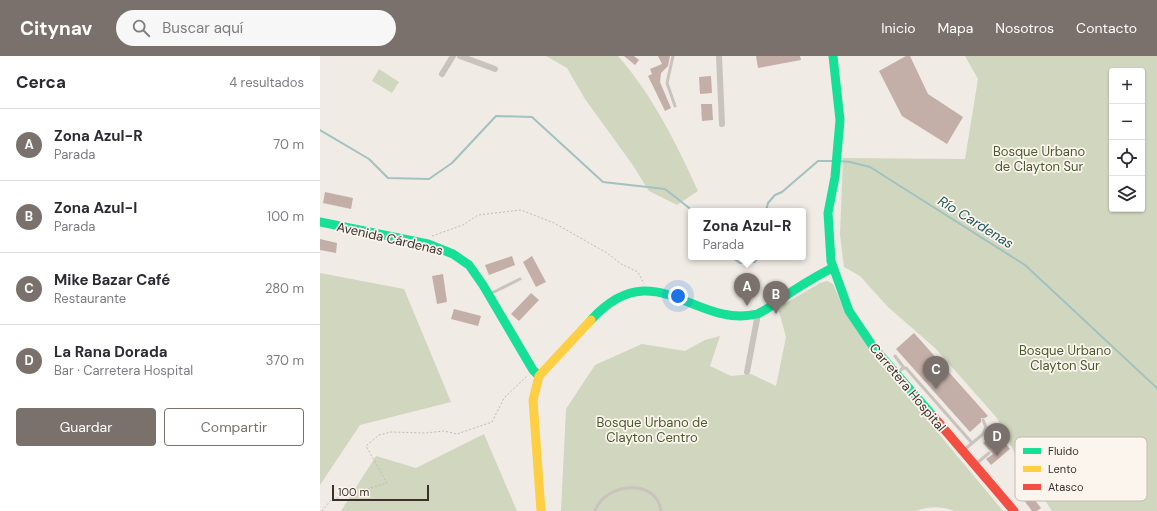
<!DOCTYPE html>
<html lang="es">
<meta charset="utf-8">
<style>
:root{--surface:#fff;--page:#f7f7f7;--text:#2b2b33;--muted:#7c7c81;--line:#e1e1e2;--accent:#7a716c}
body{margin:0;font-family:"DM Sans",sans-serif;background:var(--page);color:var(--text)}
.controls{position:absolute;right:12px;top:12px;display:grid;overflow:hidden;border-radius:4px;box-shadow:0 1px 3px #0004}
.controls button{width:36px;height:36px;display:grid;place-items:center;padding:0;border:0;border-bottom:1px solid var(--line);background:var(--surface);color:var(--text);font:20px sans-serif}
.scale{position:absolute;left:12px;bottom:10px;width:97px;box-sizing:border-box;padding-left:4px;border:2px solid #3b302b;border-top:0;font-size:11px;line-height:14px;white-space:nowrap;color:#3b302b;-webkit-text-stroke:3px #fbf5ee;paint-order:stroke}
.you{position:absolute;left:358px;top:240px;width:14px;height:14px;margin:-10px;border:3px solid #fff;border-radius:50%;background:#1a73e8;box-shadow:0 0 0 6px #1a73e833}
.badge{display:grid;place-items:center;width:26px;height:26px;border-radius:50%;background:var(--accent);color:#fff;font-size:13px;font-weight:700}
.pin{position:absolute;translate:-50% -33px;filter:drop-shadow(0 1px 2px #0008)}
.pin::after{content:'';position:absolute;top:21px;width:14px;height:12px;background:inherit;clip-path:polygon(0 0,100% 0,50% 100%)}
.popup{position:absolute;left:368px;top:152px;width:118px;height:52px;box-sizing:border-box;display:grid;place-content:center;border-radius:4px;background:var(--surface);filter:drop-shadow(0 1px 3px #0005);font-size:13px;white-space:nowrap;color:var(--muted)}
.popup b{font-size:15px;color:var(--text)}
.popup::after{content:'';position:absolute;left:50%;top:100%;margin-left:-8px;border:8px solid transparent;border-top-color:var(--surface)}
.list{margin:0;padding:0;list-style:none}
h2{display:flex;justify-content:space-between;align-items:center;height:52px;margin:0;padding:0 16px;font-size:17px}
h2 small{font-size:13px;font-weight:400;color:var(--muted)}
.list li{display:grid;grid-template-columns:26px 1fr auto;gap:12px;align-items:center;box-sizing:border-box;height:72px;padding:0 16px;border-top:1px solid var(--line)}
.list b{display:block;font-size:15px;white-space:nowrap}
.list p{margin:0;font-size:13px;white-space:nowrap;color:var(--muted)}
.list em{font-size:13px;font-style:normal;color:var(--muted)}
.actions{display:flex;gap:8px;padding:12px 16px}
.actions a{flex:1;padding:9px 0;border:1px solid var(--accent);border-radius:4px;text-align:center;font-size:14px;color:var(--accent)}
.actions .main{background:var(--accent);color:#fff}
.icon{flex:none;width:22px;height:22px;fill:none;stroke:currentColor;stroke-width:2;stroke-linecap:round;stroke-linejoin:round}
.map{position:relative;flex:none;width:837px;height:455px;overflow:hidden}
header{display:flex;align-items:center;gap:24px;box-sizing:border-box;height:56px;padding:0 20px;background:var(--accent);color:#fff}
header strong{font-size:19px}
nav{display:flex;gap:22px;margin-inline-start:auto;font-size:14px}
.search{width:280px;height:36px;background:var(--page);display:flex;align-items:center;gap:10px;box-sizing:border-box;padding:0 14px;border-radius:22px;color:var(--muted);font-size:15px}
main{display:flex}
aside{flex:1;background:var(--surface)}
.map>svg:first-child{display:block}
</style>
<header>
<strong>Citynav</strong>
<div class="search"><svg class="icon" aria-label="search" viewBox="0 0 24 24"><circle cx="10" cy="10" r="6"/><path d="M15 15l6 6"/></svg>Buscar aquí</div>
<nav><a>Inicio</a><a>Mapa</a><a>Nosotros</a><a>Contacto</a></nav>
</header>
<main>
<aside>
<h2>Cerca<small>4 resultados</small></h2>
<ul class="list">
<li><span class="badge">A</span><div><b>Zona Azul-R</b><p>Parada</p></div><em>70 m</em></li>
<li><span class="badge">B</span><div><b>Zona Azul-I</b><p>Parada</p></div><em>100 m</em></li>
<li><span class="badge">C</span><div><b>Mike Bazar Café</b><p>Restaurante</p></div><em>280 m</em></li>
<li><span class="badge">D</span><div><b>La Rana Dorada</b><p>Bar · Carretera Hospital</p></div><em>370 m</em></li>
</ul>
<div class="actions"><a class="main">Guardar</a><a>Compartir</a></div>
</aside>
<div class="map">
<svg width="837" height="455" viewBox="0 0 837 455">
<rect width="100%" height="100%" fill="#f0ebe5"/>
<g fill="#d1d6bf" fill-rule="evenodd">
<path d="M226,0H298C333,40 356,87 378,135L357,149L329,135L312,108L265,43L247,12Z"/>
<path d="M645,0H837V455H732L694,396L677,362L615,292L568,251L540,220L524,211L520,179L523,102L645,103L658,23ZM792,15H822V153H792Z"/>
<path d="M59,13L79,26L72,37L52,25Z"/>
<path d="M0,217L84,233L131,346L40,369L0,429Z"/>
<path d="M507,225L513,228L523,251L534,270L559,306L683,455H634C623,450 607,450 596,455H241L246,353L275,309L322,288L365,295L385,284L400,280L390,310L411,320L431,318L456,330L466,281L458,252L500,227Z"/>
<path d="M164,378L197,455H21L56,400L96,412Z"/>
</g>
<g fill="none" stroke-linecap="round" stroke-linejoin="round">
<g stroke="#a1c2c1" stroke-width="2">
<path d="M0,74L49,103L68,122L109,123L132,107L176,60L212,61L283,126L345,133L373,155"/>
<path d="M519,105L530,106L550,111L705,209L837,332"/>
<path d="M446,155L448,147L455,139L462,136L498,105H514"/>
<path d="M411,201L420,207L435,206L439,201"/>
</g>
</g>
<g fill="#c3afa7">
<path d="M304,0H314L319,4L315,9Z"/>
<path d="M338,0H350L348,10L341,17L340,26L351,52L345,55L328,20L332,18L330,13L342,8Z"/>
<path d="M436,0H480L481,4L438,12Z"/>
<path d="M586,0H590L608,38L643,61L627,88L582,60L559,15Z"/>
<path d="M391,20L392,37L380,38L379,21Z"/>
<path d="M381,48H392L393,64L382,65Z"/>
<path d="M5,136L33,142L31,153L3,147Z"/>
<path d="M0,183L17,187L16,197L0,194Z"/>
<path d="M192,200L195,209L169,219L165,209Z"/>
<path d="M212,200L226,226L216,231L203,206Z"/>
<path d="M123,218L127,246L117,248L112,220Z"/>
<path d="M211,237L219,244L199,265L191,258Z"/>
<path d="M134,253L161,260L158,270L131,263Z"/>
<path d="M594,277L668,360L665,362H661V366L650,376L576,293Z"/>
<path d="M676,376L690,393L671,409L666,403L673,398L663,387Z"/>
<path d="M710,438L721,452L717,455H712L703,443Z"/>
</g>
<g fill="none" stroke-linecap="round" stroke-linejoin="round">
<g stroke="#c2bbb6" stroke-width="1" stroke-dasharray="2 2" stroke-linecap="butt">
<path d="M112,180L143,169L158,159L201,154L234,167L287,197L301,208L318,216L324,228"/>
<path d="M2,455L11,444L67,427L46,390L59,379L71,376L105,377L124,375L137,378L172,366L184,342L207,320"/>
</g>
<g stroke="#c9c3be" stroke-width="3">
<path d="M353,0L347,27L355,50"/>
<path d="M170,238L200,223"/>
<path d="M575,300L584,312"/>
<path d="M577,317L583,312H586L652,387"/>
<path d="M644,394L663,378L666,371L663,364"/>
<path d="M656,408L669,397"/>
<path d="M275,455C284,427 337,421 341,455"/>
</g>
<g stroke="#c9c3be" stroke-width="6">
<path d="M140,0L175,13"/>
<path d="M399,0L402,68"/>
<path d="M122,18L133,0"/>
<path d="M427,316L438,258"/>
</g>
<g stroke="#16e098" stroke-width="9">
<path d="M513,0L520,64L515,121L508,157L511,205L529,255L554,292L613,360"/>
<path d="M0,166L108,188L133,198L149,209L163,229L213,314L219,320"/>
<path d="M271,264C334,195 375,273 437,258C444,256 452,249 458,245C475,233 493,222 512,212"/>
</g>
<path stroke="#ffcf43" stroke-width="9" d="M221,455L213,344L219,320L271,264"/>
<path stroke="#f24e42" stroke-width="9" d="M613,360L694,455"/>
</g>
<g text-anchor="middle" stroke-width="3.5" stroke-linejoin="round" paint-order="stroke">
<g font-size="13" fill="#4a5a2e" stroke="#fbf5ee">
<text x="719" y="100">Bosque Urbano<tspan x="719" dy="15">de Clayton Sur</tspan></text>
<text x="745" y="299">Bosque Urbano<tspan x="745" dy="15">Clayton Sur</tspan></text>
<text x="332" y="371">Bosque Urbano de<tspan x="332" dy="15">Clayton Centro</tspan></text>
</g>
<g font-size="13" fill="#3b302b" stroke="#fbf5ee">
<text transform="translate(70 182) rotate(13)" y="5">Avenida Cárdenas</text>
<text transform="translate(588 331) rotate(50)" y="5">Carretera Hospital</text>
</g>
<g font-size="14" font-style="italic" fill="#1f5a5e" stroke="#fbf5ee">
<text transform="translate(656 166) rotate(32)" y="5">Río Cardenas</text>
</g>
</g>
<rect x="695" y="381" width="132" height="64" rx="6" fill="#fbf5ee" stroke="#c1bab4" stroke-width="1"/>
<rect x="703" y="392" width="18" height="6" fill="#16e098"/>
<rect x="703" y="410" width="18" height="6" fill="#ffcf43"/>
<rect x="703" y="428" width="18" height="6" fill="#f24e42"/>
<g font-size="11" fill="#3b302b">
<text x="728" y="399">Fluido</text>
<text x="728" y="417">Lento</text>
<text x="728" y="435">Atasco</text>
</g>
</svg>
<div class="controls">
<button>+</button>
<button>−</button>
<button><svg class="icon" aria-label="locate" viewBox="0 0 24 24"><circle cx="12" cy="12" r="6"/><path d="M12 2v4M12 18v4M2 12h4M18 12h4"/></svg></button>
<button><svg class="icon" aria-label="layers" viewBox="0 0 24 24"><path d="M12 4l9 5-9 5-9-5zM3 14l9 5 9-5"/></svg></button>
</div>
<div class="scale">100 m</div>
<div class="you"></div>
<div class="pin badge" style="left:427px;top:250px">A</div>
<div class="popup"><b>Zona Azul-R</b>Parada</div>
<div class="pin badge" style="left:456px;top:258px">B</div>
<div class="pin badge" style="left:616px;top:333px">C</div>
<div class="pin badge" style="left:677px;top:400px">D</div>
</div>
</main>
